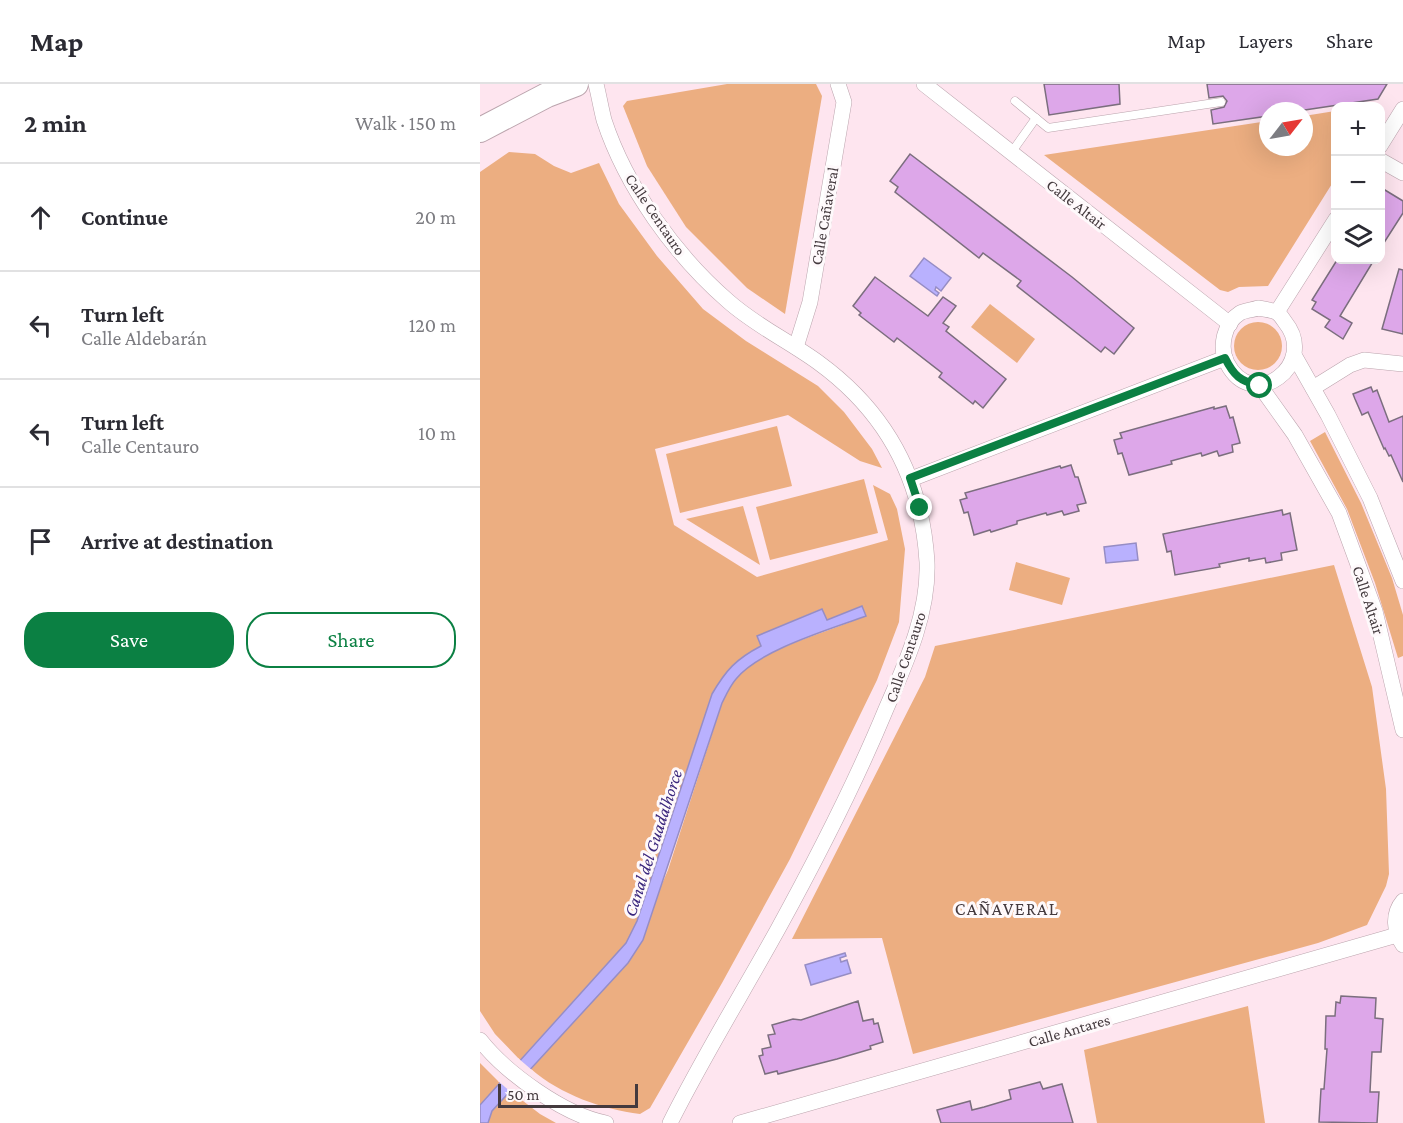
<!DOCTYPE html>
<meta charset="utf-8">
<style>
:root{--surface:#fff;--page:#f2f2f3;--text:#2b2b33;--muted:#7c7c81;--line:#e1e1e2;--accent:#0b8043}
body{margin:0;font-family:"Crimson Pro",serif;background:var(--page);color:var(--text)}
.controls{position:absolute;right:18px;top:18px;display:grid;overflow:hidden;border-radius:12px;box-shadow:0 6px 24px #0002}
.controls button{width:54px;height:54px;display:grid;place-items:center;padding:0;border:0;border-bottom:2px solid var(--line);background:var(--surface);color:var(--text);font:30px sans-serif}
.compass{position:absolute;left:779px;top:18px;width:54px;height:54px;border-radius:50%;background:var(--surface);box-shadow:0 6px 24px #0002;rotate:59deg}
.scale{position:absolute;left:18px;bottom:15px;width:140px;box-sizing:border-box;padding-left:6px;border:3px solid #443a3e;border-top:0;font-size:16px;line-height:21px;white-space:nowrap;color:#443a3e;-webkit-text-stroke:4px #fef9fb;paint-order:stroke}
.stop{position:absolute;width:18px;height:18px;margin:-14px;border:4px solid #0b8043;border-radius:50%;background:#fff}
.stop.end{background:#0b8043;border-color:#fff;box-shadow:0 2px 6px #0008}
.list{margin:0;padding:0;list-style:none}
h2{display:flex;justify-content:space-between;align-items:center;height:78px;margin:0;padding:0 24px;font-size:26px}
h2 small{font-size:20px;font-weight:400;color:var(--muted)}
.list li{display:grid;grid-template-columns:39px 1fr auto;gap:18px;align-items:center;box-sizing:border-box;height:108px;padding:0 24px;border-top:2px solid var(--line)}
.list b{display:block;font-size:22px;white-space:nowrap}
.list p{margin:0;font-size:20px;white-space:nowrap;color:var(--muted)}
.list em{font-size:20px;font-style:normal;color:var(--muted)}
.actions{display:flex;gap:12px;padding:18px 24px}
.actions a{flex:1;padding:14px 0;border:2px solid var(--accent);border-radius:24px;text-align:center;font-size:21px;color:var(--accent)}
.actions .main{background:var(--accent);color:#fff}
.icon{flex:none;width:33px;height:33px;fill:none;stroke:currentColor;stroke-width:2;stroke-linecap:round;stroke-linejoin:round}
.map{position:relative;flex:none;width:923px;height:1039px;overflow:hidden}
header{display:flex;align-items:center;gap:36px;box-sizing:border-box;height:84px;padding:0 30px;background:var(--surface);border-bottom:2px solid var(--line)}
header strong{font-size:28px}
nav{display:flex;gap:33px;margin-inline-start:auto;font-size:21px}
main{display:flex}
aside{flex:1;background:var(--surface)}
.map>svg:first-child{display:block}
</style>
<header>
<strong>Map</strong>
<nav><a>Map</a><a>Layers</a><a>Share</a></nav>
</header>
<main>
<aside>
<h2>2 min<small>Walk · 150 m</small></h2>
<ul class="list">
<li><svg class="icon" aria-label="ahead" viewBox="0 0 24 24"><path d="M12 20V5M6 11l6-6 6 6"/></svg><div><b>Continue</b></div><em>20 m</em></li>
<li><svg class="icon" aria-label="left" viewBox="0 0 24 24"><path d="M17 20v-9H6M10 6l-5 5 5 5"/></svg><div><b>Turn left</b><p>Calle Aldebarán</p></div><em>120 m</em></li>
<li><svg class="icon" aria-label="left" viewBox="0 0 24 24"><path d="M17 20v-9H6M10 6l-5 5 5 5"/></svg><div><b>Turn left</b><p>Calle Centauro</p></div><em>10 m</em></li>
<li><svg class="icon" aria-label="arrive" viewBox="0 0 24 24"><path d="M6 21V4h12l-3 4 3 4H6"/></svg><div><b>Arrive at destination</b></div></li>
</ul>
<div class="actions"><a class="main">Save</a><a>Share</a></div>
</aside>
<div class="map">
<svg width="923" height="1039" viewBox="0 0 923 1039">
<rect width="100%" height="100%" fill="#fee5ef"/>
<g fill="#ecae81">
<path d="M247,0H336L342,12L305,230L267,204L206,143L167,82L143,22L147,17Z"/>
<path d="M855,27V95L788,202L759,203L748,208L740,206L564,71L788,37V63H824V32Z"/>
<path d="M29,68L55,70L74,82L91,89L119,79L139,120L177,172L223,225L266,257L338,302L364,328L392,365L402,384L380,377L308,331L175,365L194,441L277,493L408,456L393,401L410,410L417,425L425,465L419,538L397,596L310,775L242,899L170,1024L160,1030C122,1025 81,1011 51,985L148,879L188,786L242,619C246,611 250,602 256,595C281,563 350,549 386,531L382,522L347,536L341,525L277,552L281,562C256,575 246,586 232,611L157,837L146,859L40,976L15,950L0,927V88Z"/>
<path d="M510,220L555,255L537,279L491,243Z"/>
<circle cx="778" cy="262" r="24"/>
<path d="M297,342L312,402L200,429L186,370Z"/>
<path d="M845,348L881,419L912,494L923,531V572L918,574L895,499L867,425L830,357Z"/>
<path d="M384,395L398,449L290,476L276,423Z"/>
<path d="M263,422L280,481L206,435Z"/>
<path d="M536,478L590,494L582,521L529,506Z"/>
<path d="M854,481L892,603L906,705L909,790L906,802L887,841L838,859L433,970L402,854L312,855L445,593L455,562Z"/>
<path d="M768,922L785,1039H617L604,966Z"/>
<path d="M0,979L20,999L0,1021Z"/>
<path d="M30,1007L60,1030L76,1039H8L12,1027Z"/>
</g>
<g fill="#b9b1fe" stroke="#968dc4" stroke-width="1.5">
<path d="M444,174L471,194L461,207L456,203L455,206L459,209L457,212L430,192Z"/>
<path d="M656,459L658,476L626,479L624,463Z"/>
<path d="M382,522L386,532C351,545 279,566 256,595C250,602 246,611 242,619L163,856L148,879L12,1027L8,1039H0V1021L146,859L157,837L232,610C246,586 256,575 281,562L277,552L342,525L347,536Z"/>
<path d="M365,869L366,872L360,874L361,878L367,876L371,889L331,901L325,881Z"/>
</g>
<path fill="#fee5ef" d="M38,974L53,987L32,1009L18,997Z"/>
<g fill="#dda7e9" stroke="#7b6e7e" stroke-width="1.5">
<path d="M564,0H639L640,20L569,31Z"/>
<path d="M727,0H907L898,15L818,27H788V32L733,40L731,26L744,23L747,17L743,12L729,14Z"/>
<path d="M430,70L592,193L654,244L634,270L625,263L621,268L537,202L541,197L503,169L499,174L415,108L418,103L410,97Z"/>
<path d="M900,103L923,117V129L900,165Z"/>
<path d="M857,176H894L860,232L872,239L863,255L845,243L850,236L832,225L836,218L832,216Z"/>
<path d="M919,185L923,186V250L902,245Z"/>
<path d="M395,193L448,232L463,213L476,222L463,239L469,243L466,247L526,295L503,324L495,317L493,320L459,293L462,289L417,254L414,258L379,231L381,229L373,222Z"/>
<path d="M891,303L893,308L897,306L909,338L923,332V398L911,371L909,372L905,364L904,365L888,328L882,331L875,315L873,310Z"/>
<path d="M746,322L750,334L753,333L760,359L752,361L753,368L739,372L737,367L722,372L721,369L691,377L692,380L649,391L642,369L638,370L634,356L642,354L640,349L734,323V325Z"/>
<path d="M591,381L595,393H598L606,419L597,421L599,427L584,431L582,427L567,431L566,429L537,437V440L511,448L510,446L494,451L488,428L484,429L480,416L487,414L485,409L580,382L581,384Z"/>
<path d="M802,426L803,431L810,429L817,466L801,469L802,476L786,479L785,474L769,477V474L739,480L740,483L695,491L691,467L687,468L683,450Z"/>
<path d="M861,912L896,914L895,934L903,935L901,968H892L890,1008H899L897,1039L839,1038L841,1005H844L847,965H845L846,932H855L856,918L860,919Z"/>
<path d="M378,917L383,937L393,935L394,940L398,939L403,958L390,962L391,965L357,975L298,990L297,987L285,990L279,972L283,971L282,965L291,963L288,951L295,950L292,941L313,935L321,936Z"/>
<path d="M560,998L563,1005L582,1000L593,1039H461L457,1026L490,1017L492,1026L504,1023L531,1015L529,1006Z"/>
</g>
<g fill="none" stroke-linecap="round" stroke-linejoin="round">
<defs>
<g id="lane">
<path d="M535,17L568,44L741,18"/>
<path d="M531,69L556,34"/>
</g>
<g id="street">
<path d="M116,0C119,12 121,24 124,36C146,103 195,171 248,217C276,242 309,257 339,279C406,328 442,394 447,478C449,529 426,579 406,625C375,700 337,774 298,845C262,910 223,973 190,1039"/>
<path d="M444,0L750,240"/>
<path d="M900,62L923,25"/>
<path d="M900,76L923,89"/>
<path d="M778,224C784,225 792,226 796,228C800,230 803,235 805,238C839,280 773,330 747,279C739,263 744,239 760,229C765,226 773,226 778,224Z"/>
<path d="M797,228L856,135"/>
<path d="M316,263L330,218L364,18L358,0"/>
<path d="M814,271L848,331L890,414L923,497"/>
<path d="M780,302L815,351L859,429L895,527L923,646"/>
<path d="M833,304L870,281L884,276L923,280"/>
<path d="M431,395L745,274"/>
<path d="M923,817C912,830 914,848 923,861"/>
<path d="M0,956C26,989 84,1031 126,1039"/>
<path d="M260,1039L917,851"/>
</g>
<path id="primary" d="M0,46L67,11L96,0"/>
</defs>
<use href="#lane" stroke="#bba4ad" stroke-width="9"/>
<use href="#street" stroke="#bba4ad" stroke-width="16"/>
<use href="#primary" stroke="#bba4ad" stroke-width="26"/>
<use href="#lane" stroke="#fff" stroke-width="8"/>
<use href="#street" stroke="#fff" stroke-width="15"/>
<use href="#primary" stroke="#fff" stroke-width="24"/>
</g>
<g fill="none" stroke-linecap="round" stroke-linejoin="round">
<path stroke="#0b8043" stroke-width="8" d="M440,424L430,394L745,274C754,292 760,297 780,302"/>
</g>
<g text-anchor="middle" stroke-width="6" stroke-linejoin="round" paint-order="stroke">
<g font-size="16" fill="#443a3e" stroke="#fef9fb">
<text transform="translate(597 120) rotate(38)" y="6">Calle Altair</text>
<text transform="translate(176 130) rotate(56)" y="6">Calle Centauro</text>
<text transform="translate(344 132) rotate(-80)" y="6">Calle Cañaveral</text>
<text transform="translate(889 516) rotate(72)" y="6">Calle Altair</text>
<text transform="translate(425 573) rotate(-71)" y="6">Calle Centauro</text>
<text transform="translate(589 946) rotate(-16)" y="6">Calle Antares</text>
</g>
<g font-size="18" font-style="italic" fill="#3b277d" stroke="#fef9fb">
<text transform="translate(173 759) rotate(-72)" y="6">Canal del Guadalhorce</text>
</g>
<g font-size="18" letter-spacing="1.5" fill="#443a3e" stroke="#fef9fb">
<text x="527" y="831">CAÑAVERAL</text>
</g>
</g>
</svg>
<div class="controls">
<button>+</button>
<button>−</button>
<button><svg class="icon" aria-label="layers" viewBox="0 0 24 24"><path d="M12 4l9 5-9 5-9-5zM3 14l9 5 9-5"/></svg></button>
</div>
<svg class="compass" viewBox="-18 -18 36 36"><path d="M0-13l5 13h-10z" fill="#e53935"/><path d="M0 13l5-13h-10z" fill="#7c7c81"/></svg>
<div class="scale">50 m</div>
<div class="stop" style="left:780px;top:302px"></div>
<div class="stop end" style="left:440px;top:424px"></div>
</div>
</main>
